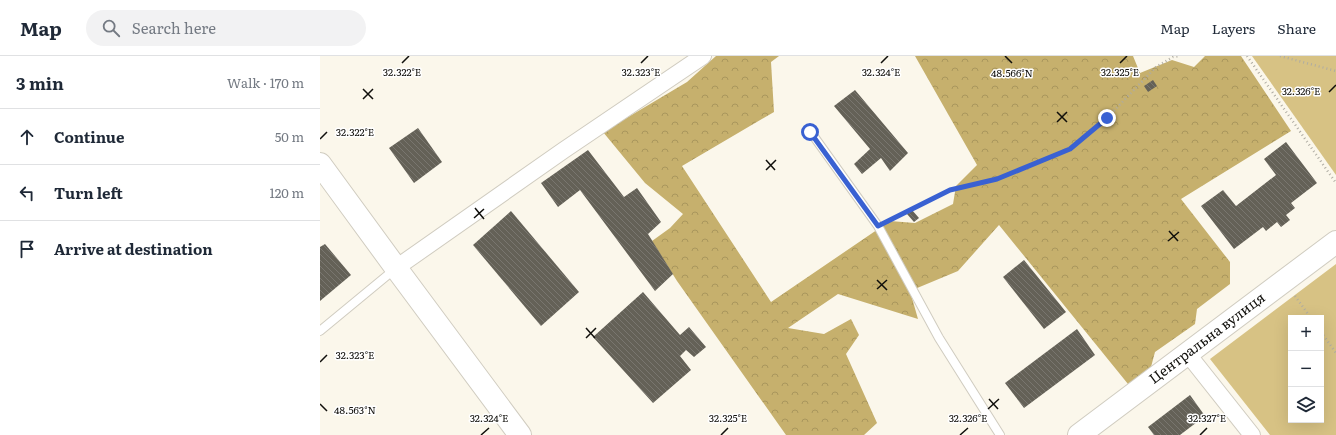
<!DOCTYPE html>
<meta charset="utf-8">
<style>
:root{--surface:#fff;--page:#f2f2f3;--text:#1f2937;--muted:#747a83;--line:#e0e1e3}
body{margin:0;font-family:Literata,serif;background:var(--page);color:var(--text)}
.controls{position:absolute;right:12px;bottom:12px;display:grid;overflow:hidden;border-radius:0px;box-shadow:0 4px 16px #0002}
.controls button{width:36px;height:36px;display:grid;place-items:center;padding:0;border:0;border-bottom:1px solid var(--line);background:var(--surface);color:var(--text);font:20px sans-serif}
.stop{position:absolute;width:12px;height:12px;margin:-9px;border:3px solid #3961d2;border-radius:50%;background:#fff}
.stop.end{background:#3961d2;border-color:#fff;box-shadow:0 1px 4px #0008}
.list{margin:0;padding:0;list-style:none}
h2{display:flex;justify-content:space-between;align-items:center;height:52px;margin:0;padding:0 16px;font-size:17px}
h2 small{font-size:13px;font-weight:400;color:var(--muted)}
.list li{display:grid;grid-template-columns:26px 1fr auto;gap:12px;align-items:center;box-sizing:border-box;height:56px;padding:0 16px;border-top:1px solid var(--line)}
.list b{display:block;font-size:15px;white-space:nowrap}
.list em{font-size:13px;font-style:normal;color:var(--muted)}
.icon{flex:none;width:22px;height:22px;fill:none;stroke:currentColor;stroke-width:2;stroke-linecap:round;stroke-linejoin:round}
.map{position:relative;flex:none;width:1016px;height:379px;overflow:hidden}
header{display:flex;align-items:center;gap:24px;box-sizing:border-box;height:56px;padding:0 20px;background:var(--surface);border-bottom:1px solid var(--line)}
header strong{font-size:19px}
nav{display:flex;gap:22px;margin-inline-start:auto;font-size:14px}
.search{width:280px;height:36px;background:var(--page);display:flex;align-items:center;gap:10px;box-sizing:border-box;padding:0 14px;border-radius:22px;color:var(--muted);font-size:15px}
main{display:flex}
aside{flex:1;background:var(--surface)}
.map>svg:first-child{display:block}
</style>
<header>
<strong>Map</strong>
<div class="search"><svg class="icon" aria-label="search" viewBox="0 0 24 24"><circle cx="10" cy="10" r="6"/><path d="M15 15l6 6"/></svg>Search here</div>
<nav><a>Map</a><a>Layers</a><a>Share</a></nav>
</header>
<main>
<aside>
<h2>3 min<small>Walk · 170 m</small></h2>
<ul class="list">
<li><svg class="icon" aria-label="ahead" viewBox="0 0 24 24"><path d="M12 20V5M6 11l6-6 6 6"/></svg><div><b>Continue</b></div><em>50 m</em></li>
<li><svg class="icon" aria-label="left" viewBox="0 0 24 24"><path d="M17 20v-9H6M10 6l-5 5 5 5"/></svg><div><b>Turn left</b></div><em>120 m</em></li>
<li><svg class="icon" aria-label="arrive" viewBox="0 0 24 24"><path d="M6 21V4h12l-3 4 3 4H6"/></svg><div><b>Arrive at destination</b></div></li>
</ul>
</aside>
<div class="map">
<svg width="1016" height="379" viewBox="0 0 1016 379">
<defs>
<pattern id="forest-crowns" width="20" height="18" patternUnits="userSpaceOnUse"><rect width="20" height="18" fill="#c6b06d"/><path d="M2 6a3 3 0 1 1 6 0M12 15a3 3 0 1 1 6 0" fill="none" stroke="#a9965d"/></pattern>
<pattern id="building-back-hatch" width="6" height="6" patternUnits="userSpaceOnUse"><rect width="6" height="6" fill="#646157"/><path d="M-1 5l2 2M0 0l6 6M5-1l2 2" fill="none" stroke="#79766f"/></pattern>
</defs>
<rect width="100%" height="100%" fill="#fbf7eb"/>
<g fill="#d7c284" fill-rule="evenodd">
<path d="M932,0H1016V119Z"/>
<path d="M1016,208V379H950L890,303ZM971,262H1001V364H971Z"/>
</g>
<path fill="url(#forest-crowns)" d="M396,0H459L451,6L454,56L362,110L451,246L570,165L595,167L633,148L636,130L657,109L595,0H813L820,17L852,4L874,11L885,0H921L971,75L861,143L910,206V228L877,253L875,268L835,296L831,311L808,328L679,169L638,215L590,235L598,263L518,238L468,272L504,278L531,263L539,279L526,298L557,367L544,379H466L357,225L332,185L350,172L363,158L325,127L283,76L367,26Z"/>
<g fill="url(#building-back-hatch)">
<path d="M833,24L837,30L828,36L824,30Z"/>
<path d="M535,34L588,97L570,115L561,102L542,118L534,108L550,93L514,50Z"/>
<path d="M98,72L122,106L94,127L69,92Z"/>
<path d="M966,86L997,127L971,147L975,152L966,159L970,164L961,171L957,166L946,175L943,171L914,193L881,150L903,134L916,150L956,119L944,103Z"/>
<path d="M268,94L304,141L317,132L341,166L328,178L353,218L335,235L260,134L238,151L221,127Z"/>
<path d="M592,154L599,162L594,166L587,158Z"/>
<path d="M191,155L259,236L221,270L153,189Z"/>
<path d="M5,188L31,219L0,245V191Z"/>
<path d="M704,204L746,256L724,273L683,221Z"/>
<path d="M323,236L360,279L369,271L386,291L374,301L366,294L360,300L371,314L333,347L273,281Z"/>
<path d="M757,273L775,299L704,352L685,327Z"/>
<path d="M870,339L885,360L860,379H834L828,371Z"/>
</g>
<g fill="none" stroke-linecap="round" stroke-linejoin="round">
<defs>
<g id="lane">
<path d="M490,75L558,170L619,282L680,379"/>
<path d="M0,275L75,213"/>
</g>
<g id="street">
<path d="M76,212L244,94L383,0"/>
<path d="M867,297L932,379"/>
</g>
<g id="secondary">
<path d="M0,108L76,212L200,379"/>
<path d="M759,379L1016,186"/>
</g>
</defs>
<use href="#lane" stroke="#d0ccc0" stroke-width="10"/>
<use href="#street" stroke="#d0ccc0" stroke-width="18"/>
<use href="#secondary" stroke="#d0ccc0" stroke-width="24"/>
<g stroke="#afaca3" stroke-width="2.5" stroke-dasharray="1 3" stroke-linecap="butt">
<path d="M927,0L1016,127"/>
<path d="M960,0L1016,15"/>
<path d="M567,166L630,134L677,123L750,93L787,62L836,11L853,1L860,0"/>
<path d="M975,240L991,262"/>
<path d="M1001,276L1016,297"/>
</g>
<use href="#lane" stroke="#fff" stroke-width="8"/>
<use href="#street" stroke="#fff" stroke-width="16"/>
<use href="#secondary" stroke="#fff" stroke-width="22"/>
</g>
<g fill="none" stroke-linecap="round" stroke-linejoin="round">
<path stroke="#3961d2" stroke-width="5" d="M490,76L558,170L630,134L677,123L750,93L787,62"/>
</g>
<path fill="none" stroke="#100f0b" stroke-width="1.5" d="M685,0L692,7M82,7L89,0M321,7L328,0M561,7L568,0M800,7L807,0M43,33L53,43M1009,36L1016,29M43,43L53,33M737,56L747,66M737,66L747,56M0,83L7,76M446,104L455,114M446,114L456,104M155,152L164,163M154,162L164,153M849,175L858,185M848,185L859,176M557,224L567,234M557,233L567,224M266,272L275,282M266,282L276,272M0,306L7,299M669,343L678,353M0,348L7,355M668,353L679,343M161,379L169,372M401,379L408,372M640,379L648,372M880,379L887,372"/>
<g text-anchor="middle" stroke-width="3" stroke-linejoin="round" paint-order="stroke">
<g font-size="14" fill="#100f0b" stroke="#fff">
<text transform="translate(887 282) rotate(-37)" y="5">Центральна вулиця</text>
</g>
</g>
<g font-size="10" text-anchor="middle" fill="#100f0b" stroke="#fff" stroke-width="3" stroke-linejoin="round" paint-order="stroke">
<text x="321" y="20">32.323°E</text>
<text x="82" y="20">32.322°E</text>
<text x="561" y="20">32.324°E</text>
<text x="800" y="20">32.325°E</text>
<text x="692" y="21">48.566°N</text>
<text x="981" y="39">32.326°E</text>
<text x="35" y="80">32.322°E</text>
<text x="35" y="303">32.323°E</text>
<text x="35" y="358">48.563°N</text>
<text x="169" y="366">32.324°E</text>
<text x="408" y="366">32.325°E</text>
<text x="648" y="366">32.326°E</text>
<text x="887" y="366">32.327°E</text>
</g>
</svg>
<div class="controls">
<button>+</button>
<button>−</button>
<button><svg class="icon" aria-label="layers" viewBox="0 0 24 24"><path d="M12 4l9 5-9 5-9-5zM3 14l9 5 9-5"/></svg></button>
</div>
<div class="stop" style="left:490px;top:76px"></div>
<div class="stop end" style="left:787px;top:62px"></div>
</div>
</main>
